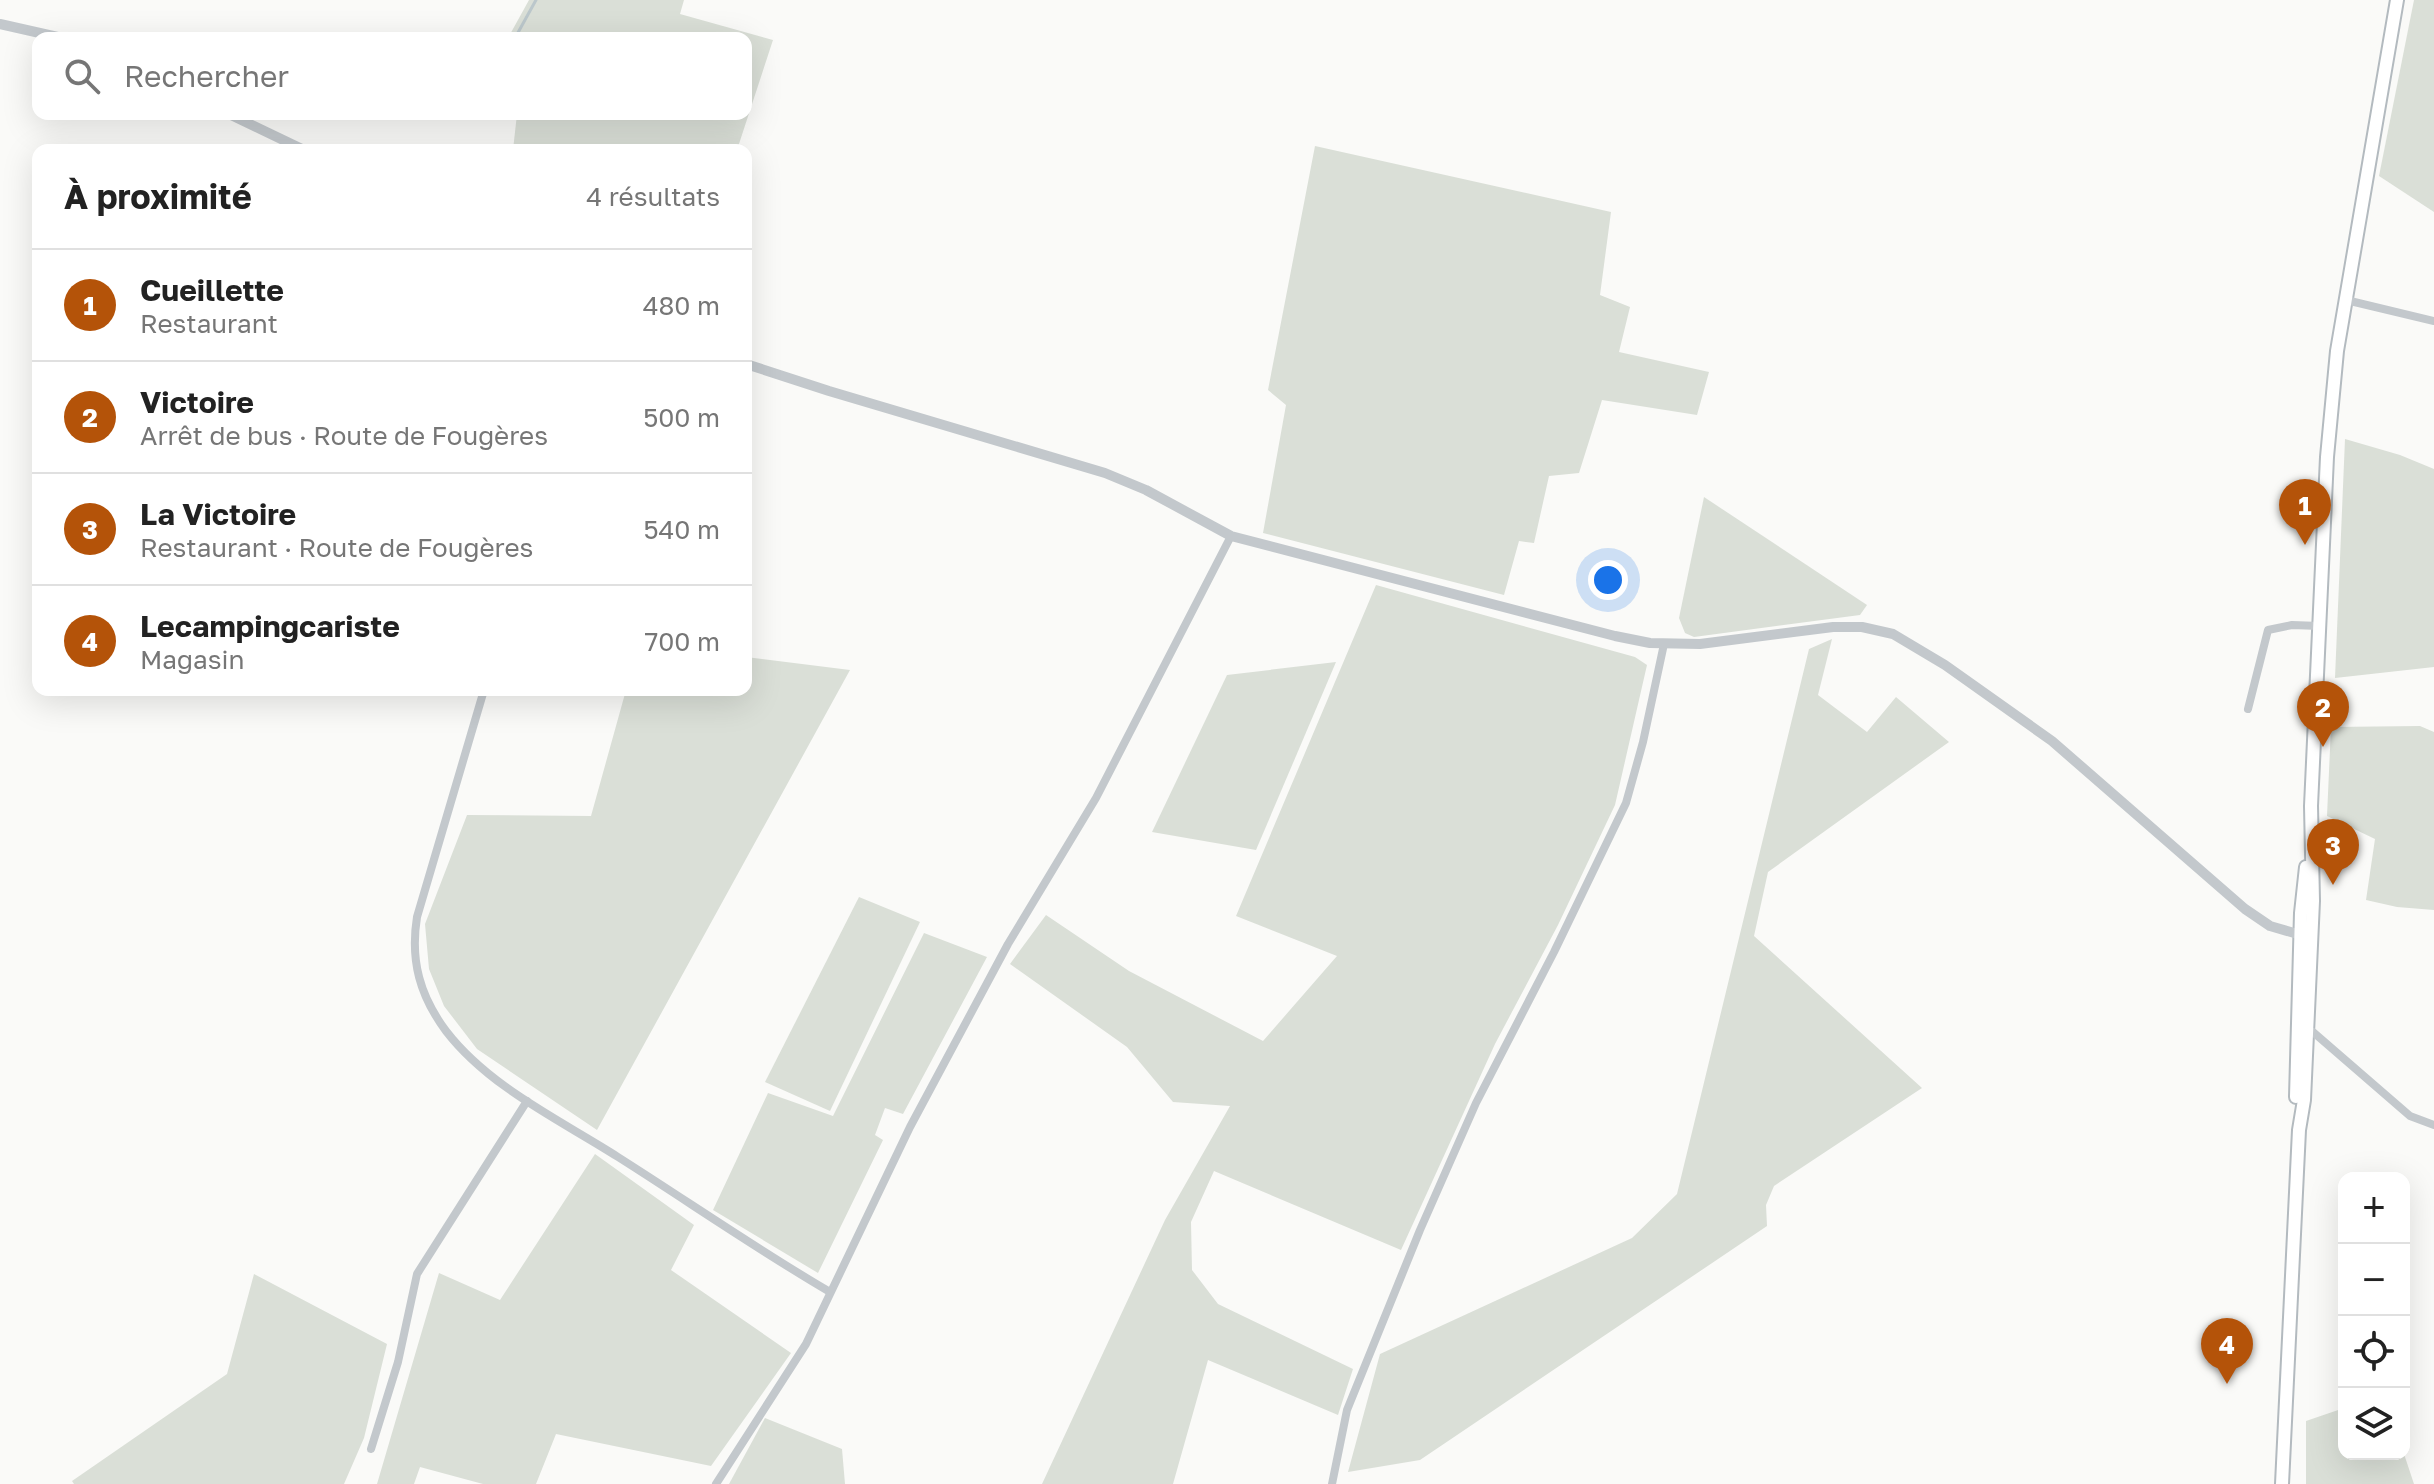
<!DOCTYPE html>
<html lang="fr">
<meta charset="utf-8">
<style>
:root{--surface:#fff;--page:#f6f6f6;--text:#222;--muted:#767676;--line:#e0e0e0;--accent:#b45309}
body{margin:0;font-family:"Golos Text",sans-serif;background:var(--page);color:var(--text)}
.controls{position:absolute;right:24px;bottom:24px;display:grid;overflow:hidden;border-radius:16px;box-shadow:0 8px 32px #0002}
.controls button{width:72px;height:72px;display:grid;place-items:center;padding:0;border:0;border-bottom:2px solid var(--line);background:var(--surface);color:var(--text);font:40px sans-serif}
.you{position:absolute;left:1608px;top:580px;width:28px;height:28px;margin:-20px;border:6px solid #fff;border-radius:50%;background:#1a73e8;box-shadow:0 0 0 12px #1a73e833}
.badge{display:grid;place-items:center;width:52px;height:52px;border-radius:50%;background:var(--accent);color:#fff;font-size:26px;font-weight:700}
.pin{position:absolute;translate:-50% -66px;filter:drop-shadow(0 2px 4px #0008)}
.pin::after{content:'';position:absolute;top:42px;width:28px;height:24px;background:inherit;clip-path:polygon(0 0,100% 0,50% 100%)}
.list{margin:0;padding:0;list-style:none}
h2{display:flex;justify-content:space-between;align-items:center;height:104px;margin:0;padding:0 32px;font-size:34px}
h2 small{font-size:26px;font-weight:400;color:var(--muted)}
.list li{display:grid;grid-template-columns:52px 1fr auto;gap:24px;align-items:center;box-sizing:border-box;height:112px;padding:0 32px;border-top:2px solid var(--line)}
.list b{display:block;font-size:30px;white-space:nowrap}
.list p{margin:0;font-size:26px;white-space:nowrap;color:var(--muted)}
.list em{font-size:26px;font-style:normal;color:var(--muted)}
.icon{flex:none;width:44px;height:44px;fill:none;stroke:currentColor;stroke-width:2;stroke-linecap:round;stroke-linejoin:round}
.map{position:relative;flex:none;width:2434px;height:1484px;overflow:hidden}
.search{position:absolute;background:var(--surface);box-shadow:0 8px 32px #0002;left:32px;top:32px;width:720px;height:88px;display:flex;align-items:center;gap:20px;box-sizing:border-box;padding:0 28px;border-radius:16px;color:var(--muted);font-size:30px}
.panel{position:absolute;background:var(--surface);box-shadow:0 8px 32px #0002;left:32px;top:144px;width:720px;height:552px;border-radius:16px}
.map>svg:first-child{display:block}
</style>
<div class="map">
<svg width="2434" height="1484" viewBox="0 0 2434 1484">
<rect width="100%" height="100%" fill="#fafaf8"/>
<g fill="#dadfd7">
<path d="M529,0H684L680,14L773,40L737,150H513L517,114H746V38H508Z"/>
<path d="M2414,0H2434V212L2379,176Z"/>
<path d="M1315,146L1611,212L1600,295L1630,307L1619,352L1709,372L1697,415L1602,400L1579,473L1549,476L1534,543L1519,541L1504,595L1263,533L1286,405L1268,390Z"/>
<path d="M2345,439L2400,455L2434,469V667L2335,678Z"/>
<path d="M1704,497L1867,605L1860,615L1694,637L1685,633L1679,618Z"/>
<path d="M1376,585L1635,657L1647,665L1615,805L1558,925L1495,1044L1401,1250L1214,1171L1191,1222L1192,1270L1218,1304L1353,1369L1338,1415L1208,1360L1173,1484H1042L1165,1220L1230,1106L1173,1102L1127,1047L1010,964L1046,915L1129,971L1263,1041L1337,956L1236,916Z"/>
<path d="M1832,639L1818,695L1867,732L1896,697L1949,742L1768,872L1754,936L1922,1088L1774,1186L1766,1205L1767,1226L1420,1460L1348,1472L1380,1354L1632,1238L1677,1194L1809,649Z"/>
<path d="M746,657L850,670L597,1130L477,1049L444,1006L429,969L425,924L467,815L591,816L626,690H746Z"/>
<path d="M1336,662L1256,850L1152,832L1227,675Z"/>
<path d="M2420,726L2434,732V910L2397,907L2366,900L2375,839L2327,816L2331,727Z"/>
<path d="M859,897L920,922L830,1111L765,1082Z"/>
<path d="M924,933L987,957L903,1114L885,1108L875,1135L883,1140L818,1273L713,1210L768,1093L833,1116Z"/>
<path d="M595,1154L694,1225L671,1270L791,1353L711,1466L556,1434L536,1484H483L420,1467L414,1484H377L439,1273L500,1300Z"/>
<path d="M254,1274L387,1344L364,1438L344,1484H74L72,1481L227,1374Z"/>
<path d="M2344,1408V1454H2404L2414,1484H2306V1421Z"/>
<path d="M765,1418L842,1449L845,1484H729Z"/>
</g>
<g fill="none" stroke-linecap="round" stroke-linejoin="round">
<path stroke="#bbc7cb" stroke-width="3" d="M515,38L536,0"/>
<defs>
<g id="secondary">
<path d="M2296,1097L2301,913L2306,867"/>
<path d="M2282,1484L2299,1130L2304,1100L2313,901L2311,806L2327,457L2337,351L2397,0"/>
</g>
</defs>
<use href="#secondary" stroke="#b3babf" stroke-width="16"/>
<g stroke="#c3c8cc" stroke-width="8">
<path d="M2346,300L2434,321"/>
<path d="M484,690L417,917C410,961 420,996 446,1031C489,1087 560,1120 618,1157C689,1202 758,1250 830,1292"/>
<path d="M2248,709L2268,630L2292,625L2320,626"/>
<path d="M2307,1033L2313,1032L2410,1116L2434,1125"/>
<path d="M371,1449L398,1362L417,1274L527,1101"/>
<path d="M716,1484L806,1344L910,1127L1008,944L1096,798L1231,536"/>
<path d="M1332,1484L1347,1410L1420,1230L1476,1103L1554,952L1626,803L1643,742L1664,644"/>
</g>
<g stroke="#c3c8cc" stroke-width="10">
<path d="M0,24L62,38"/>
<path d="M229,114L304,150"/>
<path d="M746,364L829,391L1105,473L1146,490L1231,536L1615,636L1650,643L1700,644L1833,627H1862L1893,634L1945,665L2052,741L2245,909L2270,926L2301,935"/>
</g>
<use href="#secondary" stroke="#fff" stroke-width="12"/>
</g>
</svg>
<div class="controls">
<button>+</button>
<button>−</button>
<button><svg class="icon" aria-label="locate" viewBox="0 0 24 24"><circle cx="12" cy="12" r="6"/><path d="M12 2v4M12 18v4M2 12h4M18 12h4"/></svg></button>
<button><svg class="icon" aria-label="layers" viewBox="0 0 24 24"><path d="M12 4l9 5-9 5-9-5zM3 14l9 5 9-5"/></svg></button>
</div>
<div class="you"></div>
<div class="pin badge" style="left:2305px;top:545px">1</div>
<div class="pin badge" style="left:2323px;top:747px">2</div>
<div class="pin badge" style="left:2333px;top:885px">3</div>
<div class="pin badge" style="left:2227px;top:1384px">4</div>
<div class="search"><svg class="icon" aria-label="search" viewBox="0 0 24 24"><circle cx="10" cy="10" r="6"/><path d="M15 15l6 6"/></svg>Rechercher</div>
<section class="panel">
<h2>À proximité<small>4 résultats</small></h2>
<ul class="list">
<li><span class="badge">1</span><div><b>Cueillette</b><p>Restaurant</p></div><em>480 m</em></li>
<li><span class="badge">2</span><div><b>Victoire</b><p>Arrêt de bus · Route de Fougères</p></div><em>500 m</em></li>
<li><span class="badge">3</span><div><b>La Victoire</b><p>Restaurant · Route de Fougères</p></div><em>540 m</em></li>
<li><span class="badge">4</span><div><b>Lecampingcariste</b><p>Magasin</p></div><em>700 m</em></li>
</ul>
</section>
</div>
